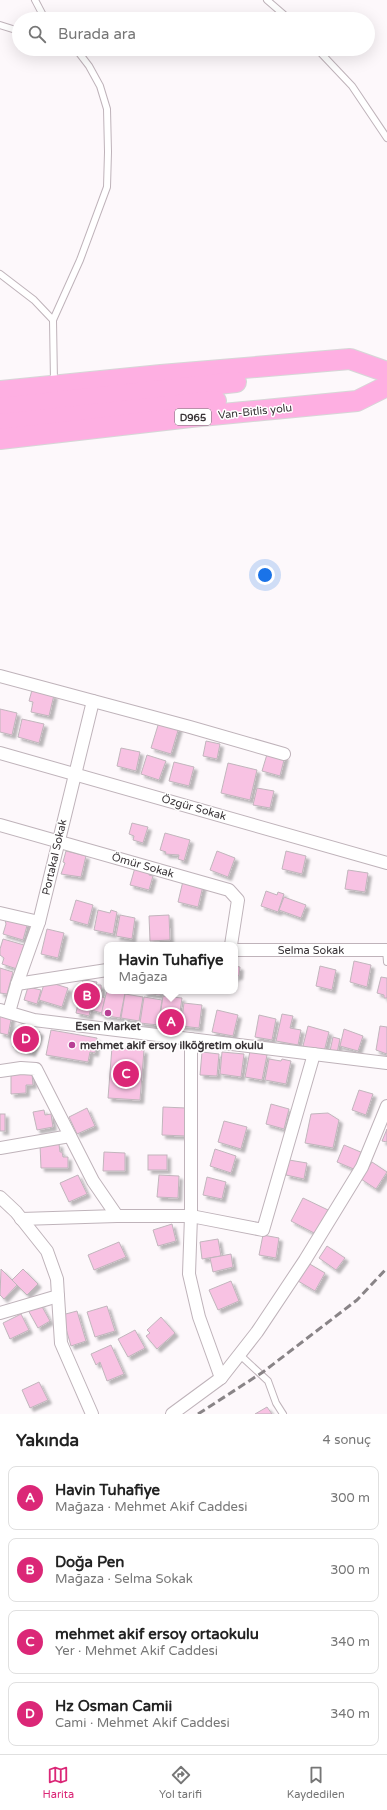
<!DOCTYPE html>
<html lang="tr">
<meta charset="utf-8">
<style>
:root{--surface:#fff;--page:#f2f2f2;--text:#222;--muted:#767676;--line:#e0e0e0;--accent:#db2777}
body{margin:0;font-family:"Varela Round",sans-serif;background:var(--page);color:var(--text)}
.you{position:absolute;left:265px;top:575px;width:14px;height:14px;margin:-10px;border:3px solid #fff;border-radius:50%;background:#1a73e8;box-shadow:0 0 0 6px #1a73e833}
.badge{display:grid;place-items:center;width:26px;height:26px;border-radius:50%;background:var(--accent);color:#fff;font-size:13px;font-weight:700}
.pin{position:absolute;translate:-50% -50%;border:2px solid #fff;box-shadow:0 1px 4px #0006}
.popup{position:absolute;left:104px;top:942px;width:134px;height:52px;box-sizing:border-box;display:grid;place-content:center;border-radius:8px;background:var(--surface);filter:drop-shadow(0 1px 3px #0005);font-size:13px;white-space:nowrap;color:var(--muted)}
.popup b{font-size:15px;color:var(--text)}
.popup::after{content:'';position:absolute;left:50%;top:100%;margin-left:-8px;border:8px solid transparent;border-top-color:var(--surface)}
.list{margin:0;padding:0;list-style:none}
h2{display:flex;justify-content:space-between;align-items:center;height:52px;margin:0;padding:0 16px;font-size:17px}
h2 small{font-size:13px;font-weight:400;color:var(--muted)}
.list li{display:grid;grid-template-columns:26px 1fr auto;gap:12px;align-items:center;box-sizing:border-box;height:64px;margin:0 8px 8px;padding:0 8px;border:1px solid var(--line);border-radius:8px}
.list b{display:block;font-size:15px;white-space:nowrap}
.list p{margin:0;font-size:13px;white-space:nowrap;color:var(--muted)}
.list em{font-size:13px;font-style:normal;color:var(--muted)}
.icon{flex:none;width:22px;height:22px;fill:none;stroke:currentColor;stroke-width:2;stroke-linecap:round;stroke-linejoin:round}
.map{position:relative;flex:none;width:387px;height:1414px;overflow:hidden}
.search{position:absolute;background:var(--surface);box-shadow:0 4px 16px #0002;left:12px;right:12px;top:12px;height:44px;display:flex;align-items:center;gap:10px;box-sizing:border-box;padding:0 14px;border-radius:22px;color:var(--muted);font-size:15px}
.sheet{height:340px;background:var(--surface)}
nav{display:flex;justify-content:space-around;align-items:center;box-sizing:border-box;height:56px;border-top:1px solid var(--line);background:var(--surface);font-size:11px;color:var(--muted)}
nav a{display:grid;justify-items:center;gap:2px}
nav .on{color:var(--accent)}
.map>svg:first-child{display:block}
</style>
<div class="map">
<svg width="387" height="1414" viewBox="0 0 387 1414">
<defs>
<filter id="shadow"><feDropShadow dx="3.5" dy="3.5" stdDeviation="1" flood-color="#0004"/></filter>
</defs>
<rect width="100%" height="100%" fill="#fdf8fb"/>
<g fill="#f8c2e3" stroke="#c1b5bc" filter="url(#shadow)">
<path d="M32,690L54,695L49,716L31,712L33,702L29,701Z"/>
<path d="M0,709L17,713L12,735L0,732Z"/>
<path d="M22,719L44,724L39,743L18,737Z"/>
<path d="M159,722L179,727L171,754L151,748Z"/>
<path d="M206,741L220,744L217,759L203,756Z"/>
<path d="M121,748L140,752L136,771L117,766Z"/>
<path d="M268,751L285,756L280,776L262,771Z"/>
<path d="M147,755L166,761L159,780L141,774Z"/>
<path d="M174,762L194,767L189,786L169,781Z"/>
<path d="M228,763L257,770L250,800L221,793Z"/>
<path d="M257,788L274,791L270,808L253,805Z"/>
<path d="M132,823L148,827L143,843L133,840L134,836L129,834Z"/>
<path d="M165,833L190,840L184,861L178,859L179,855L165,854L166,852L160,850Z"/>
<path d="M66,851L86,856L81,877L61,874L65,863L63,862Z"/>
<path d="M217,851L235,858L228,877L210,870Z"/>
<path d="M286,851L306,856L302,874L282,869Z"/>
<path d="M136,864L150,868L149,875L153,876L149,890L130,885Z"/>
<path d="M348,870L368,873L365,892L345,889Z"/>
<path d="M183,881L203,886L198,907L178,902Z"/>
<path d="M266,891L277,895L278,892L284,894L278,912L261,906Z"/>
<path d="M284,897L306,905L301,918L279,910Z"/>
<path d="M76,900L93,905L88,925L70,920Z"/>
<path d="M98,910L110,913L111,910L117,912L113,934L94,930Z"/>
<path d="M120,915L135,918L132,939L116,936Z"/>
<path d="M169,915L170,940L150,941L149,916Z"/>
<path d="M5,920L28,922L23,940L3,934L6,924Z"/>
<path d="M47,929L64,933L58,958L41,954Z"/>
<path d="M3,939L24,945L17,969L2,964L4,958L0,955V949Z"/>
<path d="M354,961L371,965L367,987L350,982Z"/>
<path d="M235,966L240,967L239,976H235V978Z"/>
<path d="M320,966L336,970L332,990L316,986Z"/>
<path d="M0,968L13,972L7,994L0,993Z"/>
<path d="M381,977L387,978V998H384V995L377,993Z"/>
<path d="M83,980L97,982L89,1016L76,1013Z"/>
<path d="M45,981L68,988L62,1007L39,1000Z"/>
<path d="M96,985H101L102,997L105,998L102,1013L91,1010Z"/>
<path d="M28,987L41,990L37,1004L24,1000Z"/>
<path d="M107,990L125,993L120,1018L101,1015Z"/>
<path d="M144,991H161L160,995L143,993Z"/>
<path d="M125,994L143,997L139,1021L121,1018Z"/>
<path d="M163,996L182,998L178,1026L159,1024Z"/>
<path d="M144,997L162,1000L158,1025L140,1023Z"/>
<path d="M184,1003L202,1005L199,1028L181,1026Z"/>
<path d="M217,1010L238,1015L233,1036L212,1032Z"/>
<path d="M0,1012L12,1015L8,1035L0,1033Z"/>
<path d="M282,1014L293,1016L290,1028L301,1030L298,1045L276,1041Z"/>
<path d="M259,1015L276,1019L272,1040L255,1037Z"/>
<path d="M21,1025L40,1032L32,1053L13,1047Z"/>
<path d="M308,1026L329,1032L324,1052L303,1046Z"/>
<path d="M380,1026L387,1027V1054L376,1050Z"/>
<path d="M344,1029L363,1036L358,1051L340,1046Z"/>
<path d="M51,1030L97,1038L95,1053L90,1052L88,1062L46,1055Z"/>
<path d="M333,1037L340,1039L337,1053L330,1051Z"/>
<path d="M112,1047L144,1050L140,1100L108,1098Z"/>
<path d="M250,1051L267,1055L262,1080L245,1077Z"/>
<path d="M202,1052L219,1054L217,1076L200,1075Z"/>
<path d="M222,1052L244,1054L241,1077L220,1074Z"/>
<path d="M269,1059L281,1061L282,1059L291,1061L286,1084L265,1080Z"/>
<path d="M11,1073H32L33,1085H26V1093L11,1094Z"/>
<path d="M359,1090L373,1094L366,1115L352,1110Z"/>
<path d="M271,1104L289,1109L284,1129L266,1124Z"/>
<path d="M163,1107L186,1108L185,1136L162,1135Z"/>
<path d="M87,1108L95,1126L77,1134L69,1117Z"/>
<path d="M44,1110L45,1115L51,1114L53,1127L37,1130L33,1112Z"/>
<path d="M328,1113L339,1120L333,1148L305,1143L311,1114Z"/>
<rect x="0" y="1114" width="5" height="17"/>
<path d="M224,1121L247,1127L241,1149L218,1142Z"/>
<path d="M387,1129V1142L382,1141Z"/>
<path d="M59,1144L60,1152H62L63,1157H68V1168H41L40,1145Z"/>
<path d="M344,1145L363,1153L356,1170L337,1162Z"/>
<path d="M215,1149L236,1156L231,1173L210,1166Z"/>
<path d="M104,1152L125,1153V1171H103Z"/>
<rect x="148" y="1155" width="19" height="15"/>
<path d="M289,1160L307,1163L304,1179L286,1175Z"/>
<path d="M372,1162L387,1172L376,1189L361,1179Z"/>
<path d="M78,1175L87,1194L69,1202L60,1183Z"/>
<path d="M159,1175L179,1176L178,1198L157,1197Z"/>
<path d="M207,1177L226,1182L222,1199L203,1195Z"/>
<path d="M303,1198L328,1210L316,1234L291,1221Z"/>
<path d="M172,1224L176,1241L158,1246L153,1230Z"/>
<path d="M263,1235L279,1238L276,1258L259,1255Z"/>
<path d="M218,1239L221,1256L202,1259L200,1242Z"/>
<path d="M119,1242L126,1257L94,1270L88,1255Z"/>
<path d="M327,1246L345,1258L336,1270L319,1258Z"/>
<path d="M231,1254L233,1267L213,1272L210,1258Z"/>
<path d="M308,1263L325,1273L315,1291L298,1281Z"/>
<path d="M1,1269L17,1285L4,1299L0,1295Z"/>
<path d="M23,1269L38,1284L27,1295L12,1280Z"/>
<path d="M231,1281L239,1301L218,1310L209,1290Z"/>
<path d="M40,1303L50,1321L38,1328L28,1310Z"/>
<path d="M107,1306L115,1331L95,1337L87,1312Z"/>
<path d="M77,1311L86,1341L71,1346L62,1315Z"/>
<path d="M21,1314L29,1330L10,1339L3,1323Z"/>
<path d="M161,1317L175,1333L157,1349L146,1336L150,1333L147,1330Z"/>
<path d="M135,1330L145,1348L128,1357L118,1339Z"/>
<path d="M111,1345L124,1374L107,1381L100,1362L96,1365L91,1354Z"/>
<path d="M39,1382L48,1400L30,1408L22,1390Z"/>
<path d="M267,1407L272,1414H255Z"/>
</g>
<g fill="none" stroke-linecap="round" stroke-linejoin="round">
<defs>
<g id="service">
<path d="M35,0L45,19"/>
<path d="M267,0L289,19"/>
<path d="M0,25L19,31"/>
<path d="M317,49L352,86L387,138"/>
<path d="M0,274L34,300L53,320"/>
<path d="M54,382L53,320L80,260L107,187L108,152L107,109L100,86L89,66L76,49"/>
<path d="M386,950L387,962"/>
<path d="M240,1355L268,1381L276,1403L283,1414"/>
</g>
<g id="minor">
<path d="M0,676L190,727L284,754"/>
<path d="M0,753L387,863"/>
<path d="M0,825L229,890L238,900L231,945"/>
<path d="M0,913L39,922"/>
<path d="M235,950H387"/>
<path d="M17,984L107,970"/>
<path d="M0,1010L34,1020L387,1063"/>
<path d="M9,1012L17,984L39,922L93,701"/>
<path d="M191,1039V1216L189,1274L199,1317L221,1378"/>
<path d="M0,1071L21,1068L36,1069L93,1181L117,1216H191L263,1230L314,1054"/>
<path d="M0,1148L70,1136"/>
<path d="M0,1197L16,1212L47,1251L57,1279L58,1296L0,1313"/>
<path d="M21,1219L117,1216"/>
<path d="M58,1296L61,1343L92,1414"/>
<path d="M172,1414L221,1378L257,1332L305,1260L362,1167L387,1106"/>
</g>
<g id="trunk">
<path d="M0,391L161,375L350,359L387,372"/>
<path d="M0,408L236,382"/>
<path d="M0,424L216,401"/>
<path d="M0,439L191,417L357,401L387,386"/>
</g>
</defs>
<use href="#service" stroke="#bfb3ba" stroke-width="8"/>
<use href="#minor" stroke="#bfb3ba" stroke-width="14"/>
<use href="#trunk" stroke="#d7d6d7" stroke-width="22"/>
<use href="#service" stroke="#fff" stroke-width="6"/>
<use href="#minor" stroke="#fff" stroke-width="12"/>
<use href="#trunk" stroke="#feafe2" stroke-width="20"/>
<path stroke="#898487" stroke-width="3" stroke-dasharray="8 4" stroke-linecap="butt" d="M198,1414L263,1372L357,1300L387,1268"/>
</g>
<g fill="#b84095" stroke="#fff" stroke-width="1.5">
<circle cx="108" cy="1013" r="4"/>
<circle cx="72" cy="1045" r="4"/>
</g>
<g text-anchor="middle" stroke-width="3" stroke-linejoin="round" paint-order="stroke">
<rect fill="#fff" stroke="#747173" stroke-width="1" x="175" y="409" width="36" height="16" rx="3"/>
<g font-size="10" font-weight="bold" fill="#393437">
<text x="193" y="421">D965</text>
</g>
<g font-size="11" fill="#393437" stroke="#fff">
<text transform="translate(255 411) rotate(-6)" y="4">Van-Bitlis yolu</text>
<text transform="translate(194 807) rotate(16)" y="4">Özgür Sokak</text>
<text transform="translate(54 857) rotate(-77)" y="4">Portakal Sokak</text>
<text transform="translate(143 865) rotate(16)" y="4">Ömür Sokak</text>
<text x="311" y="954">Selma Sokak</text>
</g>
<g font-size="11" font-weight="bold" fill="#393437" stroke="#fff">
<text x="108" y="1030">Esen Market</text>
<text x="80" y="1049" text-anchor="start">mehmet akif ersoy ilköğretim okulu</text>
</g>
</g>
</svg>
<div class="you"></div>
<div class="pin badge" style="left:171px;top:1022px">A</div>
<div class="popup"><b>Havin Tuhafiye</b>Mağaza</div>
<div class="pin badge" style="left:87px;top:996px">B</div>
<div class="pin badge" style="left:126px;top:1074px">C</div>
<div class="pin badge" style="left:26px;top:1039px">D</div>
<div class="search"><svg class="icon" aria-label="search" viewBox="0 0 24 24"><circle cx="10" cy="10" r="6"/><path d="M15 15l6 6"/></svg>Burada ara</div>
</div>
<section class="sheet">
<h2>Yakında<small>4 sonuç</small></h2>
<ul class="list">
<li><span class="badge">A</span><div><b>Havin Tuhafiye</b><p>Mağaza · Mehmet Akif Caddesi</p></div><em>300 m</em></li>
<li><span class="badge">B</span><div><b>Doğa Pen</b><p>Mağaza · Selma Sokak</p></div><em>300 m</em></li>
<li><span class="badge">C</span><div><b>mehmet akif ersoy ortaokulu</b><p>Yer · Mehmet Akif Caddesi</p></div><em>340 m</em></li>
<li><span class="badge">D</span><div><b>Hz Osman Camii</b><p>Cami · Mehmet Akif Caddesi</p></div><em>340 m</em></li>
</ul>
</section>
<nav>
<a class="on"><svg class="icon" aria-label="map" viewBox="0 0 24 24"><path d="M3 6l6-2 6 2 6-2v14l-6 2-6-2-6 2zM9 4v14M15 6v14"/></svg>Harita</a>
<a><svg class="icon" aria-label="directions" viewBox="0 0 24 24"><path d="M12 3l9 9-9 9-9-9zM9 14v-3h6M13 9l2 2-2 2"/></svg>Yol tarifi</a>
<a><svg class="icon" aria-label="saved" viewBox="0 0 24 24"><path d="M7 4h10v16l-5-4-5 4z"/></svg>Kaydedilen</a>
</nav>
